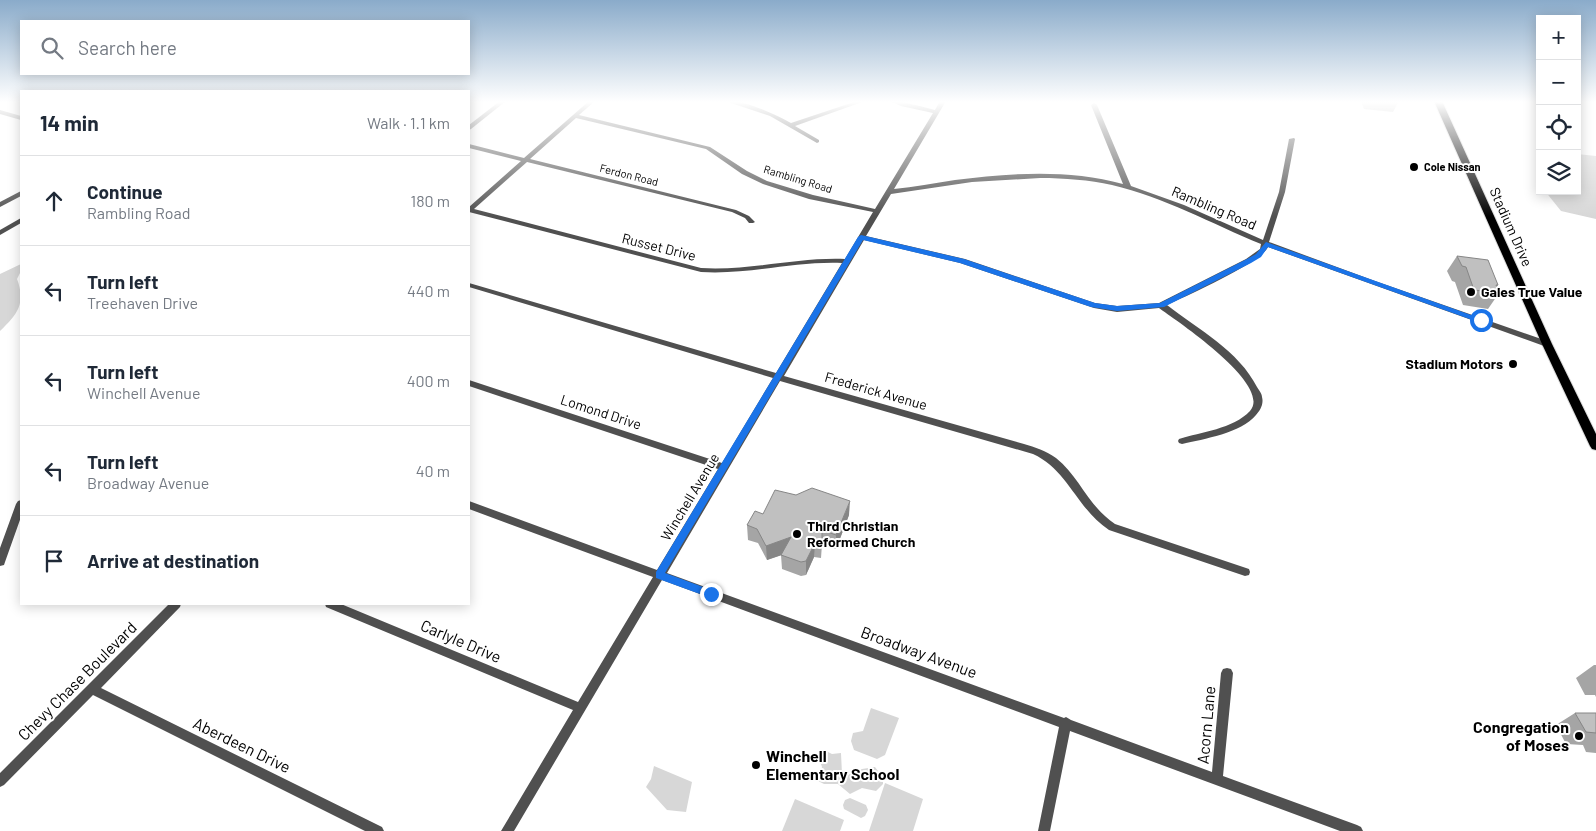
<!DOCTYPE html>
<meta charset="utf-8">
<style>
:root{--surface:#fff;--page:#f2f2f3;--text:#1f2937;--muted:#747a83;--line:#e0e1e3}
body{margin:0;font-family:Barlow,sans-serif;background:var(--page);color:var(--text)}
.controls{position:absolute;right:15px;top:15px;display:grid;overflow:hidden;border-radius:0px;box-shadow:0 2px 12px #0003}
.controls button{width:45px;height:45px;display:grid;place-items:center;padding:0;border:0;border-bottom:1px solid var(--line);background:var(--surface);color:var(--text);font:25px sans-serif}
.stop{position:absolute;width:15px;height:15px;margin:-11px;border:4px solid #1a73e8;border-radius:50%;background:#fff}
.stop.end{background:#1a73e8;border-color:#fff;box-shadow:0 1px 5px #0008}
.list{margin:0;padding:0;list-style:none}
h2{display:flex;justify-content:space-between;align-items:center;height:65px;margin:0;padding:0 20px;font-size:21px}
h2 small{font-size:16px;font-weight:400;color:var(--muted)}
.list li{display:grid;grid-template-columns:32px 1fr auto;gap:15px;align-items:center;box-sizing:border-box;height:90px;padding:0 20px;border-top:1px solid var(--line)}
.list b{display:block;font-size:19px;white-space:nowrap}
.list p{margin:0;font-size:16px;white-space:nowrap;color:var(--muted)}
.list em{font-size:16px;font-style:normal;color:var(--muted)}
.icon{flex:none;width:28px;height:28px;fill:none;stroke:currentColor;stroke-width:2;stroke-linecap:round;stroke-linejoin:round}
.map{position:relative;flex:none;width:1596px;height:831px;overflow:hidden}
.search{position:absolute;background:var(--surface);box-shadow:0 2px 12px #0003;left:20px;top:20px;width:450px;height:55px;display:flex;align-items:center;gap:12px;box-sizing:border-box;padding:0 18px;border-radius:0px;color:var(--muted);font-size:19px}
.panel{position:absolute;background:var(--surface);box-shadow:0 2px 12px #0003;left:20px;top:90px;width:450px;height:515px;border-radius:0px}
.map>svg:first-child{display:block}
</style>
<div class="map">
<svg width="1596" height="831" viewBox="0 0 1596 831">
<rect width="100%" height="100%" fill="#fff"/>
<g fill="#d7d7d7">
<path d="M1577,154L1596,156V219L1561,211L1545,191H1577Z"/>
<path d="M21,264V271L17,279C26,303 18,314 0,331V274Z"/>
<path d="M871,708L899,718L885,755L877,759L854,750L851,741L853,733L863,731Z"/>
<path d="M826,751L832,754L841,753L842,774L848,775L862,769L875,767L883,778V784L876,791L862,788L850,794L838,784H824L818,781L822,767L820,761Z"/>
<path d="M654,766L692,782L686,812L667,810L646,787L651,779Z"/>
<path d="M885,783L923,799L913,831H869Z"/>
<path d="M850,798L866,805L868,810L865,816L861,818L844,809L843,805L845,800Z"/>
<path d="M795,799L844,820L840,831H782Z"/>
</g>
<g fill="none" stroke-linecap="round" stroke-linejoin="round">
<defs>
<path id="major" d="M1434,101H1442L1552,344L1596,434V450L1592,449L1590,446L1542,344Z"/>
</defs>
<use href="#major" stroke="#dbdbdb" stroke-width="2"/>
<g fill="#505050" fill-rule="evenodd">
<path d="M500,101H506L471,129L469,130V125Z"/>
<path d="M589,101H595L579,115L710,147L747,171L767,181L813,195L875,209L933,113L901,106L892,102L891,101C902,101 923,107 935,110L940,101H946L894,189C914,187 934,183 955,180C1010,173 1069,169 1123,184L1091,105L1094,103L1097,105L1131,186L1184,205L1263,240L1279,192L1289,139L1294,138L1295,139L1285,192L1269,242L1375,281L1550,342L1551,344L1550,346H1544L1268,247C1261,263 1186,296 1167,305C1198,329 1239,351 1257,387C1259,390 1262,394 1262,397C1264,404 1260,411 1256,415C1241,433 1204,439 1182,444L1179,443L1178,441L1179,439C1201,432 1233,429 1250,411C1273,385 1177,321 1159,308L1117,312L1094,308L960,263L864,240L784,376L1024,444C1035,447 1046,451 1056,458C1080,477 1087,505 1115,524L1249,569L1250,572L1249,575L1245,576L1109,530C1077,509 1068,470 1033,454L780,381L667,573L1064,718L1066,717L1071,720L1212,772L1221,673L1223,669L1227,668L1231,669L1233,673L1223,776L1357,825L1361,827L1363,831H1340L1070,731L1050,831H1038L1059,727L662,580L514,831H501L573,710L326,607L325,604H341L578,702L653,577L469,509V501L657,570L718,469L469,386V380L722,463L773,378L469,287V283L776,373L842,263C795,261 749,275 701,272L469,212V207L521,161L469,148V144L524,158ZM576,118L706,149L742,174L763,184L809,199L873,212L845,259C797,257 750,271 701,268L474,209L527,162L732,212L745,218L749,223H753L755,222L749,216L736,210L530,159ZM1040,178C1065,178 1089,180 1112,185C1164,197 1212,224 1261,244L1260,249L1246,259L1159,303L1117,306L1095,303L965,259L866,236L891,194L972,182Z"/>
<path d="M725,101C742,99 775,114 791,123L857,101H865L795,126L819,140V142L817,143L770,116Z"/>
<path d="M0,110L21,116V120L0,114Z"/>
<path d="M21,191V196L0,207V202Z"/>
<path d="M21,218V223L0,235V230Z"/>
<path d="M21,500V517L5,562L4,565L0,566V548L16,504L18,501Z"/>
<path d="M169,604H181L180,607L101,688L382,827L384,831H365L93,695L4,785L0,787V773Z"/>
</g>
<use href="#major" fill="#000" fill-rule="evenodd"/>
</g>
<g fill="#a5a5a5">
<path d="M1361,101H1399L1393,112L1364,109Z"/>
<path d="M1457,256L1498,285L1497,287L1499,293L1488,309L1463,305L1455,282L1452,281L1447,271Z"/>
<path d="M796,495L849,515L836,549L822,544L821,558L814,557L806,575L801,576L782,569L781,555L767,560L758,543L748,540L747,525L763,514Z"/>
<path d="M1594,665H1596V697L1595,695H1585L1576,678Z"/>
<path d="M1575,713H1596V753L1586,752L1583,745L1566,744L1556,725Z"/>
</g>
<g fill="#868686">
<path d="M850,501L849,515L836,549V535Z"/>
<path d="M791,537V552L767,560L766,546Z"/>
<path d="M815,543L814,557L806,575V561Z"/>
</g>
<g fill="#c0c0c0" stroke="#868686">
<path d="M1457,256L1488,260L1498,285H1496L1499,293L1474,290L1466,267L1462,266Z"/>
<path d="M812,488L850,501L836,535L822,530V544L815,543L806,561L801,562L781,555L791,537L766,546L757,529L747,525L755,511L763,514L775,490L796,495Z"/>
<path d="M1575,713H1596V733L1586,732Z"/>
</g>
<linearGradient id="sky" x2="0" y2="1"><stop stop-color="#8aabca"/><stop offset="0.47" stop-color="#fff"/><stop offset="1" stop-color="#fff" stop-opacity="0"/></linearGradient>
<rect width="1596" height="217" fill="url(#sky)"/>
<path fill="#1a73e8" d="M861,235L964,259L1095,303L1117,306L1160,303L1247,259L1256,254L1266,242L1485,320L1478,322L1268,247L1261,257L1251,263L1164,307L1117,311L1091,307L960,263L863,240L665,573L714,591V596L711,598L656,578V572L858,237Z"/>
<g fill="#000" stroke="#fff" stroke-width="2">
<circle cx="1414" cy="167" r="5"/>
<circle cx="1471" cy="292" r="5"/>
<circle cx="1513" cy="364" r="5"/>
<circle cx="797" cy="534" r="5"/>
<circle cx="1579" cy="736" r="5"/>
<circle cx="756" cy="765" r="5"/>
</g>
<g text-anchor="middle" stroke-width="4" stroke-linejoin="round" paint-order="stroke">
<g font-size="11" font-weight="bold" fill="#000" stroke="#fff" text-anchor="start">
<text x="1424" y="171">Cole Nissan</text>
</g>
<g font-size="11" fill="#000" stroke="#fff">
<text transform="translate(629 175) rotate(14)" y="4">Ferdon Road</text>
<text transform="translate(798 179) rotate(17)" y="4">Rambling Road</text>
</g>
<g font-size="14" fill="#000" stroke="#fff">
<text transform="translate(1214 208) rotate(23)" y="5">Rambling Road</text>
<text transform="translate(1511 227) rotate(66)" y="5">Stadium Drive</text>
<text transform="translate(659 247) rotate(14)" y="5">Russet Drive</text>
<text transform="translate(876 391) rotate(16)" y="5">Frederick Avenue</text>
<text transform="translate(601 412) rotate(18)" y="5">Lomond Drive</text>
<text transform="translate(690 497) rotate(-59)" y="5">Winchell Avenue</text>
</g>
<g font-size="14" font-weight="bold" fill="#000" stroke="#fff" text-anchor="start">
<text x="1481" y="297">Gales True Value</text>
<text x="1503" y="369" text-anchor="end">Stadium Motors</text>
<text x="807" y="531">Third Christian<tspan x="807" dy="16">Reformed Church</tspan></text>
</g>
<g font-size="16" fill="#000" stroke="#fff">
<text transform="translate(461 641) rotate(23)" y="6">Carlyle Drive</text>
<text transform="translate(919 652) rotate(20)" y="6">Broadway Avenue</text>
<text transform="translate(77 681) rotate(-45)" y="6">Chevy Chase Boulevard</text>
<text transform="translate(1206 725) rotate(-85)" y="6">Acorn Lane</text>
<text transform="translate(242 745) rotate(26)" y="6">Aberdeen Drive</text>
</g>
<g font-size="16" font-weight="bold" fill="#000" stroke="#fff" text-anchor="end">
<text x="1569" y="733">Congregation<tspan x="1569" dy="18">of Moses</tspan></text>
<text x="766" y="762" text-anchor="start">Winchell<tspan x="766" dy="18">Elementary School</tspan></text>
</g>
</g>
</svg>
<div class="controls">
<button>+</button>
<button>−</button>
<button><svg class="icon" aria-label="locate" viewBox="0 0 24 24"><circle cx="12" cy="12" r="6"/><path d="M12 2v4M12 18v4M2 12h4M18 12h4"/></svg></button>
<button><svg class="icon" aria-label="layers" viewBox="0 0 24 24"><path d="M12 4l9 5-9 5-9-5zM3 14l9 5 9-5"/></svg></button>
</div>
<div class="stop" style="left:1481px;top:320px"></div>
<div class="stop end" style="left:711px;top:594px"></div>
<div class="search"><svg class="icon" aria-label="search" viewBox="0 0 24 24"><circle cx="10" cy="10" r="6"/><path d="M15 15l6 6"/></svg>Search here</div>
<section class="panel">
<h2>14 min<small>Walk · 1.1 km</small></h2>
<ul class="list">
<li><svg class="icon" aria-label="ahead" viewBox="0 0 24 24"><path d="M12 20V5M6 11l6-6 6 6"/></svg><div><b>Continue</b><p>Rambling Road</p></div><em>180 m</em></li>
<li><svg class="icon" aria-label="left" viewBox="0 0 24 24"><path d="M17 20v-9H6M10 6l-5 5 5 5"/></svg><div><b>Turn left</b><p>Treehaven Drive</p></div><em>440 m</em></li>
<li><svg class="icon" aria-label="left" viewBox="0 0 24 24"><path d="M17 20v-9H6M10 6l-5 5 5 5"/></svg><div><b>Turn left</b><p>Winchell Avenue</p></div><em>400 m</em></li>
<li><svg class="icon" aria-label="left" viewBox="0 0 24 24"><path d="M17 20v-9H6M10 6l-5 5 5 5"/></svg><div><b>Turn left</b><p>Broadway Avenue</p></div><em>40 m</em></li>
<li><svg class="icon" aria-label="arrive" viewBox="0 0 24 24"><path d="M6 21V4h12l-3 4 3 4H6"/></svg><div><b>Arrive at destination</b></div></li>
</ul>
</section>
</div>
